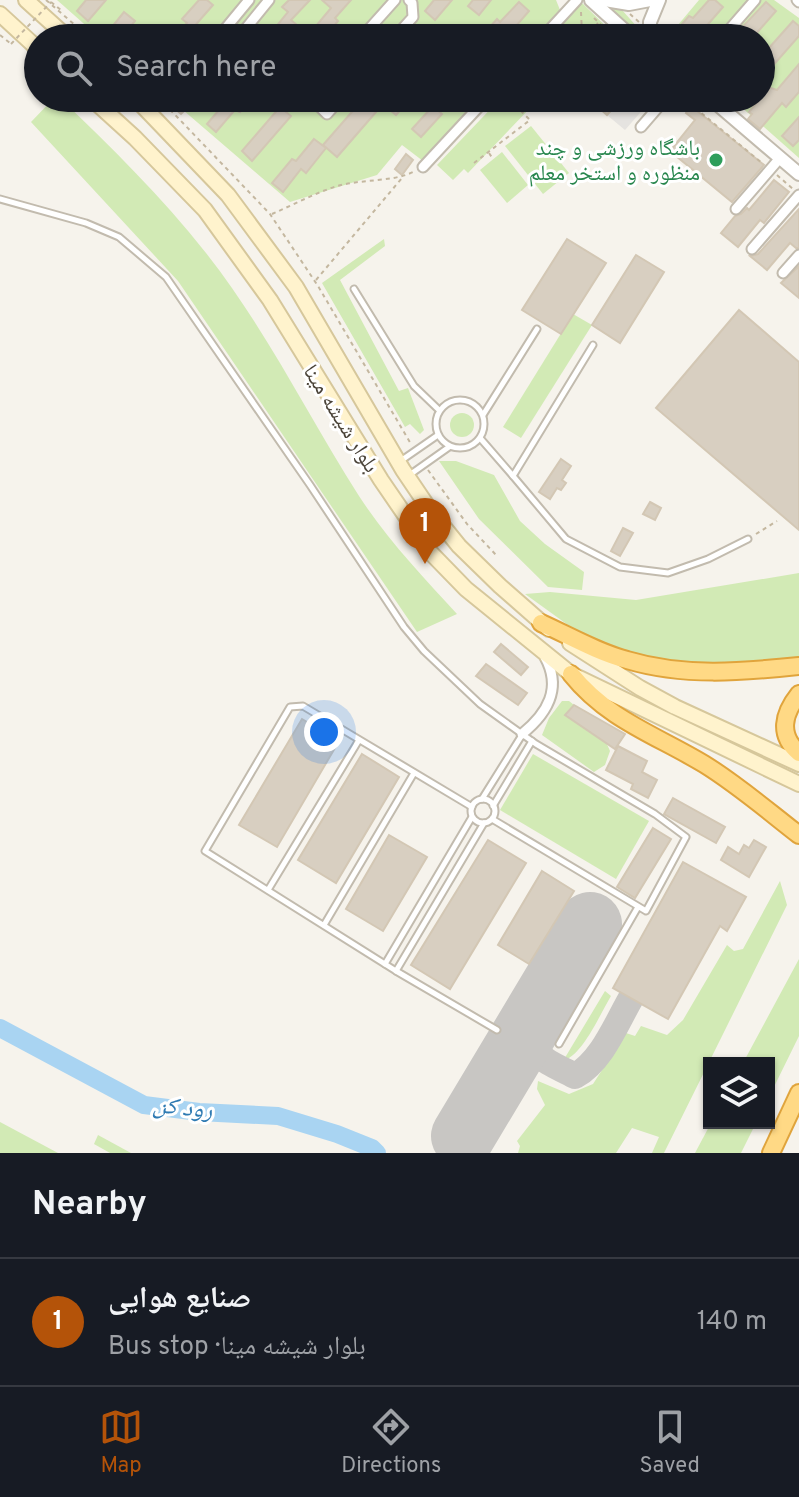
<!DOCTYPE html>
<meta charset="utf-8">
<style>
:root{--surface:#171b24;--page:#20242c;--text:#f1f3f6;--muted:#9ea1a6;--line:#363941;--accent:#b45309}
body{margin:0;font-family:Overpass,"Noto Naskh Arabic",sans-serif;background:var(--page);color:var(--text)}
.controls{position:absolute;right:24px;bottom:24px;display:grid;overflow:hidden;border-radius:0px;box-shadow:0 2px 6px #0004}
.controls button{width:72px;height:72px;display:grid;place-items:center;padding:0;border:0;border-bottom:2px solid var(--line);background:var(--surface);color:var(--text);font:40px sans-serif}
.you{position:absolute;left:324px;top:732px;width:28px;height:28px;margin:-20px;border:6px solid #fff;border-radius:50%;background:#1a73e8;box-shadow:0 0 0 12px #1a73e833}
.badge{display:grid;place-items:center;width:52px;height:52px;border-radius:50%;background:var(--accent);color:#fff;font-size:26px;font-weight:700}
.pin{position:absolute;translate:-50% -66px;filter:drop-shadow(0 2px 4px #0008)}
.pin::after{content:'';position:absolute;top:42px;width:28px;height:24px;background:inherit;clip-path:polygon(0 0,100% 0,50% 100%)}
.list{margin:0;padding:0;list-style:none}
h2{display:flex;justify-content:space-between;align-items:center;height:104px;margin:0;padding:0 32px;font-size:34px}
h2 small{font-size:26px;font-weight:400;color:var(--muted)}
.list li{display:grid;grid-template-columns:52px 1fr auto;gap:24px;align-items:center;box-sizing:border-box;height:128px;padding:0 32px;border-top:2px solid var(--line)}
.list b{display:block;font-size:30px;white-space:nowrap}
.list p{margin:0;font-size:26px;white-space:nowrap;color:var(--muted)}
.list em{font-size:26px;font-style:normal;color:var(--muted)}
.icon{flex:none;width:44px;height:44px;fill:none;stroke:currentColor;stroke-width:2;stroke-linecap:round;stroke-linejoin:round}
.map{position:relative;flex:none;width:799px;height:1153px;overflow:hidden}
.search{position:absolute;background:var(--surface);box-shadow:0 2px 6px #0004;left:24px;right:24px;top:24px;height:88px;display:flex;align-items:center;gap:20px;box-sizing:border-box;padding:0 28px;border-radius:44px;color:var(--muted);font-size:30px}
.sheet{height:232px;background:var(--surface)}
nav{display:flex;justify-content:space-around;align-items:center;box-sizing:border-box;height:112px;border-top:2px solid var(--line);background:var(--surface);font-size:22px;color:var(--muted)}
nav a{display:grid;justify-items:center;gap:4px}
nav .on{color:var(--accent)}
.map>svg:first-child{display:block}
</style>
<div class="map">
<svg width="799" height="1153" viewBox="0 0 799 1153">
<rect width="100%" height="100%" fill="#f6f3ec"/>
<g fill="#d2eab5">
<path d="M57,0H556L560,10L534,38H100Z"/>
<path d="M699,0H774L799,18V158L731,98H761V38H667Z"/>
<path d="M582,3L618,38H550Z"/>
<path d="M597,3L622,10L647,38H637Z"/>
<path d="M54,98H60C111,147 162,197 206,253C266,329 308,416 359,496C387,539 422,576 457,614L417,632L178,281L31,122Z"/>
<path d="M169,98H480L423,161L402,145L377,175L290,202Z"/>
<path d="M501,98H525L523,100L531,107L468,173L464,169L453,180L437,165Z"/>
<path d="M531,126L569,173L543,194L505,146Z"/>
<path d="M502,152L528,185L507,203L480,170Z"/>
<path d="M384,239L385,246L340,280L399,391L408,388L424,430L420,434L410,424L405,427L322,283Z"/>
<path d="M573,314L592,325L521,438L503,427Z"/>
<circle cx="462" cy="425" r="12"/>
<path d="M439,461H456L494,475L520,521L545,544L584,572L582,590L548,587L479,519Z"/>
<path d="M799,573V660L733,667L663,664L586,638L525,594L550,592L636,600Z"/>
<path d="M562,701H569L574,705L566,716L606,742L610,751L605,765L594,772L542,735L549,718Z"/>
<path d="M533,754L649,821L616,879L500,810Z"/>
<path d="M780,881L787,905L664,1153H652L659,1137L632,1128L616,1153H518L520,1146L517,1141L545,1105L537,1089L538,1081L569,1094L593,1084L626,1033L635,1036L641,1026L667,1035L683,1020L727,945L734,951L743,949Z"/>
<path d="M799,959V1036L769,1097V1063H743Z"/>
<path d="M605,991L611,996C600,1014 583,1055 563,1061Z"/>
<path d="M0,1122L58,1153H0Z"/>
<path d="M711,1123H756L741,1153H695Z"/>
<path d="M98,1135L131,1153H110L94,1144Z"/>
</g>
<path fill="#e5e3e0" d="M617,98H653L625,130L607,115L614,106L612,103Z"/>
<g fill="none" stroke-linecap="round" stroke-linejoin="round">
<path stroke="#a9d4f2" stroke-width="18" d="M0,1028L144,1105L199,1112L278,1116L337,1134L372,1148L377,1153"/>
<path stroke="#c8c6c3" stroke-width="26" d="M531,1023C525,1057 549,1062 575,1076C602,1061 616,1024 631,998"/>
<path stroke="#c8c6c3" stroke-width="64" d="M463,1136L590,924"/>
</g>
<g fill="#d8cfc1" stroke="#d3c7b4" stroke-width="2">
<path d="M86,0H106L88,21L77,11Z"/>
<path d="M199,0H207L213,5L192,29L196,33L192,38H174L187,23L182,19Z"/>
<path d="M289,0H310L291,20L297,25L286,38H267L288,12L282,7Z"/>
<path d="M322,0H351L335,18L338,21L324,38H306L331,8Z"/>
<path d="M434,0H452L435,20L425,11Z"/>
<path d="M473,0H491L479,15L468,6Z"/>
<path d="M709,0H715L723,7L703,30L698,28L688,38H670L689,16L693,18Z"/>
<path d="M519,2L529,11L510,33L506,30L499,38H480L497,19L500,22Z"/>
<path d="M766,2L776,11L754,36L749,31L743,38H732Z"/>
<path d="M124,12L135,21L121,38H103Z"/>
<path d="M793,21L799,26V36L761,79V57Z"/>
<path d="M799,64V92L786,107L782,103L760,129L748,119L752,114L749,112L761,98V85L777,90Z"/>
<path d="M173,98H188L183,105L187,108L181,114L168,103Z"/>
<path d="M240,98H253L240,112L232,109L234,111L216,132L207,124L225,103L231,108Z"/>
<path d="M364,98H411L396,115L383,104L337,157L323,145Z"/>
<path d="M588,98H617L612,103L615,106L607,115Z"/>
<path d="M433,106L442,114L421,137L412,129Z"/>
<path d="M691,106L764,165L732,202L670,151L695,120L686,113Z"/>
<path d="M280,107L291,116L252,161L242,151Z"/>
<path d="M799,117V140L793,146L782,136Z"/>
<path d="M314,139L326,148L306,173L301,169L283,192L272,183L292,159L296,161Z"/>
<path d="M406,154L413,160L402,175L395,169Z"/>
<path d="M774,180L789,192L764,223L760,220L738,247L721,233L735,216L741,214L747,208L749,210Z"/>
<path d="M799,209V248H796L790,243L767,270L750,256L758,254Z"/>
<path d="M567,239L606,263L561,334L522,310Z"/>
<path d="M636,255L664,272L620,343L592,325Z"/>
<path d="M799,266V298L781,283Z"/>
<path d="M739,310L799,362V530L656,408Z"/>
<path d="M561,459L571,466L562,480L566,483L561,490L557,488L550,499L539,492Z"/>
<path d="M650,502L661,508L655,520L643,514Z"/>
<path d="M623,528L633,533L620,556L611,551Z"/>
<path d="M501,644L528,667L521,675L494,652Z"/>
<path d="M486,664L527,693L518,705L476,676Z"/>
<path d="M574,705L625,734L615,749L565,715Z"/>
<path d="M302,719L339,741L277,847L239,825Z"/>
<path d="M618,746L647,761L642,772L657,780L648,798L631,789L633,784L606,770Z"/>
<path d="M362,754L399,777L336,883L298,860Z"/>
<path d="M673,798L725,827L716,843L664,814Z"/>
<path d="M653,828L671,839L635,898L617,887Z"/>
<path d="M389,835L427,857L383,931L346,909Z"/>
<path d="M488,840L526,863L450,989L411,965Z"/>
<path d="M754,840L766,847L749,877L721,860L728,847L739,854L744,845L749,848Z"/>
<path d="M683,862L746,897L727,931L720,926L668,1019L613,988Z"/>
<path d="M542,871L574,891L529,964L498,945Z"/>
</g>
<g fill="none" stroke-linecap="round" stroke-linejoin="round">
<defs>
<g id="service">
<path d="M0,199L86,223L119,237L166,277L310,485L404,627L424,651L480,704L536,744L655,814L686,837L646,911L492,819"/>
<path d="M354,289L414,386L439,410"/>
<circle cx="460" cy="424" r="24"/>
<path d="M483,415L537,329"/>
<path d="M480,438L513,476L593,345"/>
<path d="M399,462L438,435"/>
<path d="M408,476L449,447"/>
<path d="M513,476L566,539L620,567L668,573L708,559L748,539"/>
<path d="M482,799L522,735"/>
<circle cx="483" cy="811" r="12"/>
<path d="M493,806L532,741"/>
<path d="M472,807L303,706L290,707L205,851L396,971L497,1030"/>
<path d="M268,890L359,740"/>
<path d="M324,925L414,773"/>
<path d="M385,964L472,817"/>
<path d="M396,971L484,823"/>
<path d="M559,1044L638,907"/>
</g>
<g id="minor">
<path d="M797,0L799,2"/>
<path d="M221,38L225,29L249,0"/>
<path d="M238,38L269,0"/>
<path d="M361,38L395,0"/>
<path d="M394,38L413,17L412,3L409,0"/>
<path d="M542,38L577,0"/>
<path d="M722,38L755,0"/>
<path d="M311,98L327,114L341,98"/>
<path d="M641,127L666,98"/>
<path d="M423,167L487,98"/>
<path d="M736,209L780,158"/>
<path d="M752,249L799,195"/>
<path d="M783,273L799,255"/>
<path d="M522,734C548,713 562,688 545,657"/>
</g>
<g id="tertiary">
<path d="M591,0L633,38"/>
<path d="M605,0L629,4L650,0"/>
<path d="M650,38V22L659,0"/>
<path d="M710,98L799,174"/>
</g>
<g id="secondary">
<path d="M26,0L68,38"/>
<path d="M0,14L38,49"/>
<path d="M91,98L135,138L205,210L270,300L381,480L431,553L466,589L571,674L799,784"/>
<path d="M135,98L228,195L296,287L403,470L430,510L459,546L500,586L549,629"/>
<path d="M570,643L640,688L675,707L799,764"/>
</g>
<g id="trunk">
<path d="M541,623C570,636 597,652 627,660C684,677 741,672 799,666"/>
<path d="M571,674C608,720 656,735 704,764C738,785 768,811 799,835"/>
<path d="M799,694C783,714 778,735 799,753"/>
<path d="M771,1153L799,1093"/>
</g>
</defs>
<use href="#service" stroke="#c2bbae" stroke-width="9"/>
<use href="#minor" stroke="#c2bbae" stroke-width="13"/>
<use href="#tertiary" stroke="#c2bbae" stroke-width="16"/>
<use href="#secondary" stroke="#d6c79b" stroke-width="18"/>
<use href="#trunk" stroke="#e0a43c" stroke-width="20"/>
<g stroke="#c4b79f" stroke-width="2" stroke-dasharray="4 4" stroke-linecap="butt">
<path d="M46,0L90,38"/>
<path d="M51,2L62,11"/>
<path d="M581,12L582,34"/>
<path d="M630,14L640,23"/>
<path d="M594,18L611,35L608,38"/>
<path d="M565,27L577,36"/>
<path d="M0,35L11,44"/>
<path d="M586,36L598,23"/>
<path d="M159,98L270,214L318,286L411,444"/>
<path d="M683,98L762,163"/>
<path d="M489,153L493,159"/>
<path d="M474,163L530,120L508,98"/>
<path d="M777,175L793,189"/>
<path d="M272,214C293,205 315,193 337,186C362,179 393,182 413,172"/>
<path d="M316,280L402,178"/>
<path d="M428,470L467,524L497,556"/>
<path d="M756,534L777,521"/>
</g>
<use href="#service" stroke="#fff" stroke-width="5"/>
<use href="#minor" stroke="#fff" stroke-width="9"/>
<use href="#tertiary" stroke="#fff" stroke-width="12"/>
<use href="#secondary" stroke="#fff3cd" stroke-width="14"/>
<use href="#trunk" stroke="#ffd985" stroke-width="16"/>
<path stroke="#c4b79f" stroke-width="2" stroke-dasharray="4 4" stroke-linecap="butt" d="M11,44L51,2"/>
</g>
<circle fill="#2e9e5b" stroke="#fff" stroke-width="3" cx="716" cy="160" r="8"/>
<g text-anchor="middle" stroke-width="6" stroke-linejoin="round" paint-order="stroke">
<g font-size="22" fill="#27864d" stroke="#fff" text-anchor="end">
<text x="700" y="155">باشگاه ورزشی و چند<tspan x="700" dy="25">منظوره و استخر معلم</tspan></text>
</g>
<g font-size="22" fill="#4b4439" stroke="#fff">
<text transform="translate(342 418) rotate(58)" y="8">بلوار شیشه مینا</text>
</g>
<g font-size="24" font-style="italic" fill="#2e7ab2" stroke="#fff">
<text transform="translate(183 1107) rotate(6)" y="8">رود کن</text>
</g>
</g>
</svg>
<div class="controls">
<button><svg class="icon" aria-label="layers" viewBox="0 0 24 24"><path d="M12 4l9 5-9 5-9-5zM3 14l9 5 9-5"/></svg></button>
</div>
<div class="you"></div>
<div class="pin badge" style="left:425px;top:564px">1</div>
<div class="search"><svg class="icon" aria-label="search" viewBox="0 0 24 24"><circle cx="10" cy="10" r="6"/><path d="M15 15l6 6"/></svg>Search here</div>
</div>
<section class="sheet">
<h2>Nearby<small></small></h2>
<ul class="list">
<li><span class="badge">1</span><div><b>صنایع هوایی</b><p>Bus stop · بلوار شیشه مینا</p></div><em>140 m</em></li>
</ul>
</section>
<nav>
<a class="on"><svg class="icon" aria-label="map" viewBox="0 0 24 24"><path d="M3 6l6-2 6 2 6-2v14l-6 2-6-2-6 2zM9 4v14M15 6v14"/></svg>Map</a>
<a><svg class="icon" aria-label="directions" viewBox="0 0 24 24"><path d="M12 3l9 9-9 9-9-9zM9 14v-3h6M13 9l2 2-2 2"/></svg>Directions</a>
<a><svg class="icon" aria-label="saved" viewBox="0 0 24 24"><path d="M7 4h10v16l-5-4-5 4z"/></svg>Saved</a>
</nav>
